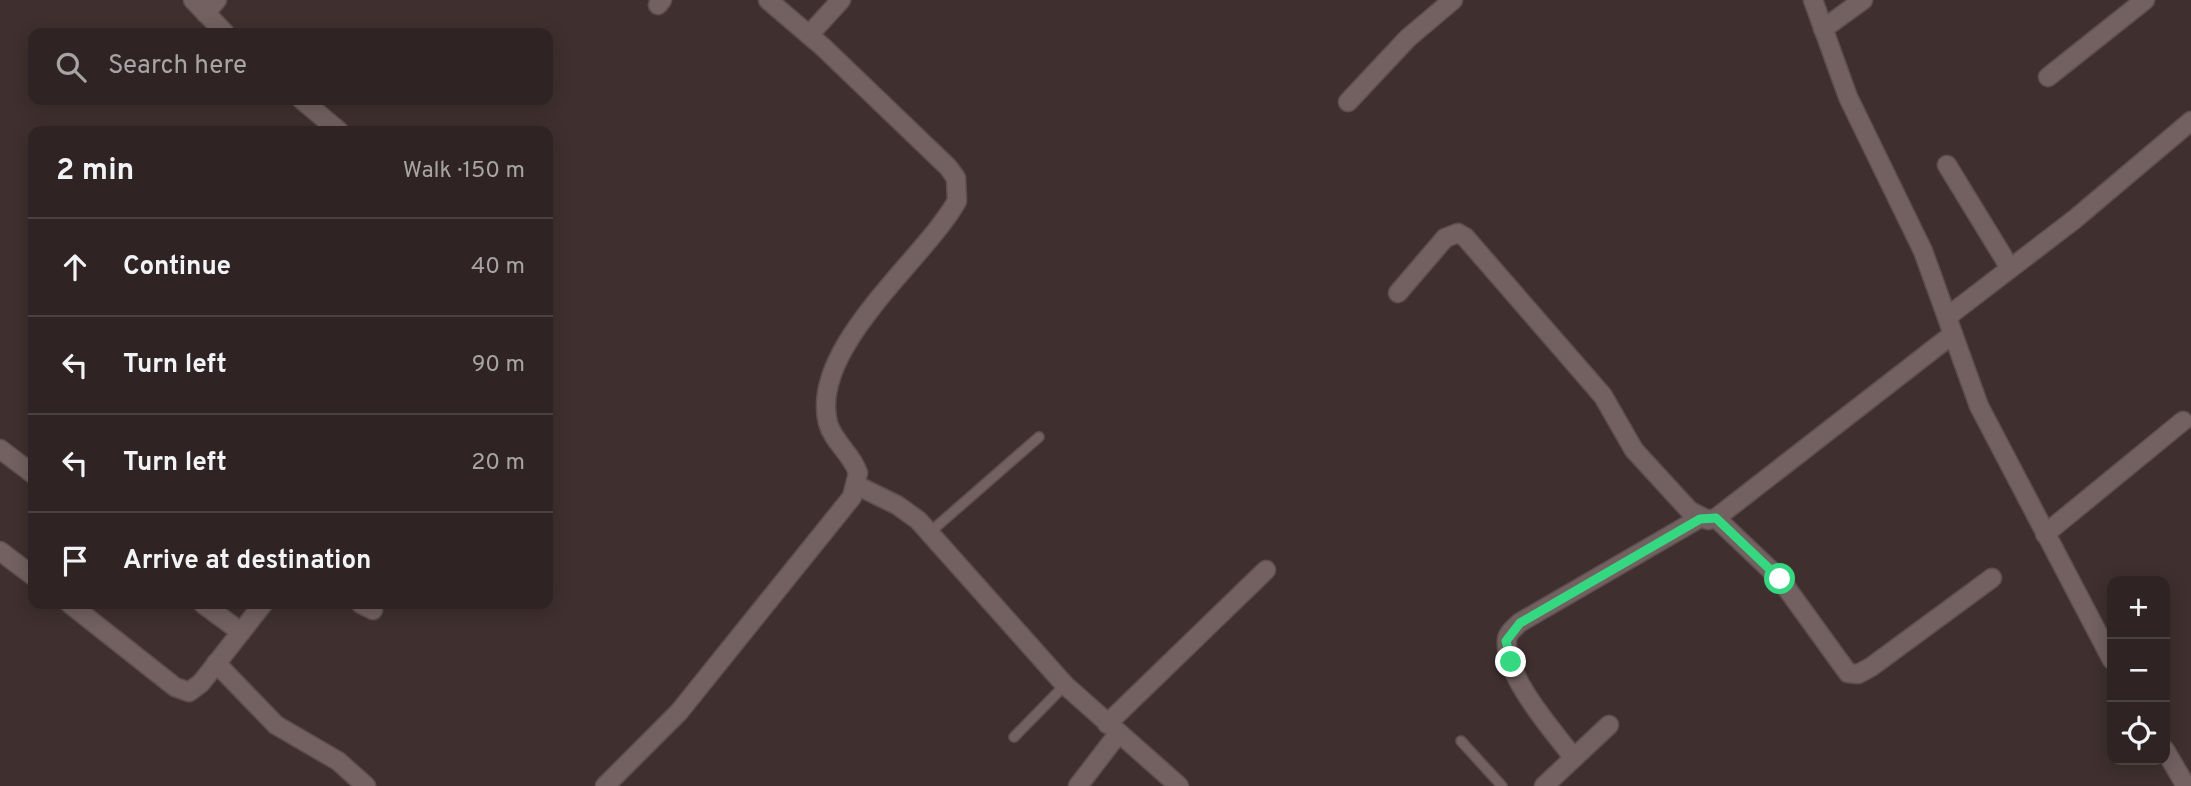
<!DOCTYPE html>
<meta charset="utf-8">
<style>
:root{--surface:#2f2423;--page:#3b3030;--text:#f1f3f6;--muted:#a7a4a6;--line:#4a4141}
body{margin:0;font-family:Overpass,sans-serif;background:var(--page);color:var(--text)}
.controls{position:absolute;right:21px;bottom:21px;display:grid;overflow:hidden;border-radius:14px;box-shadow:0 4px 18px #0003}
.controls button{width:63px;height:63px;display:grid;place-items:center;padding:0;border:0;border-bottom:2px solid var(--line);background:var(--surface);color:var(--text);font:35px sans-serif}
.stop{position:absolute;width:21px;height:21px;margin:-16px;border:5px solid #35d881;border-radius:50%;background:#fff}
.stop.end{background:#35d881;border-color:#fff;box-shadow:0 2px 7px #0008}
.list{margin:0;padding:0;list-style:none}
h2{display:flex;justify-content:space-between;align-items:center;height:91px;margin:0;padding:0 28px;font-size:30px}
h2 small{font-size:23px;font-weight:400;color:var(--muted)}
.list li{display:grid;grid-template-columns:46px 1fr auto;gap:21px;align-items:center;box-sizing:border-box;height:98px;padding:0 28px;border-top:2px solid var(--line)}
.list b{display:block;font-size:26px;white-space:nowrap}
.list em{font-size:23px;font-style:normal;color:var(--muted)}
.icon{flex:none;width:38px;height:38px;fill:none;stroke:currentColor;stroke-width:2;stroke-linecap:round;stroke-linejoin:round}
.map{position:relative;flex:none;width:2191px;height:786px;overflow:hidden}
.search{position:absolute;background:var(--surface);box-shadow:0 4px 18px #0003;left:28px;top:28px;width:525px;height:77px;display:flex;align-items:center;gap:18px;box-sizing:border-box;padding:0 24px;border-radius:14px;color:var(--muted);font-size:26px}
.panel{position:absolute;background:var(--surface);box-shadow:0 4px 18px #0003;left:28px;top:126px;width:525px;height:483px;border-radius:14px}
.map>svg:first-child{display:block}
</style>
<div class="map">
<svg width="2191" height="786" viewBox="0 0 2191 786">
<rect width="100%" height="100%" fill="#3f302f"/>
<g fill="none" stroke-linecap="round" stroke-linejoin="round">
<defs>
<g id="service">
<path d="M929,533L1039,437"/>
<path d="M1014,737L1065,685"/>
<path d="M1461,741L1502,786"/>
</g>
<g id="minor">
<path d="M193,0L225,33"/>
<path d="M1813,0L1848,97L1923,251L1979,406L2112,660"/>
<path d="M658,5L662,0"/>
<path d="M205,13L217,0"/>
<path d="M1823,29L1863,0"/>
<path d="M809,35L841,0"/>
<path d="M2048,77L2145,0"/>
<path d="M302,100L339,131"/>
<path d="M1348,102L1408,38L1453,0"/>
<path d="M1947,165L2010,268"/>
<path d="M1398,293L1445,238L1458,233L1465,237L1603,396L1634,450L1690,511L1708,520L1716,518L1953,334"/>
<path d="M1947,317L2075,219L2191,121"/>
<path d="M0,449L33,474"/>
<path d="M856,485L897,505L918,520L1065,685L1179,786"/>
<path d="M1716,518L1780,579L1848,673L1858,674L1871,667L1992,578"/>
<path d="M2045,534L2183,421"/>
<path d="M0,551L33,576"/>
<path d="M70,604L175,687L189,692L201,683L263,604"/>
<path d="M203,604L241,632"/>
<path d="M361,604L373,610"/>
<path d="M216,663L276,725L338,761L366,786"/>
<path d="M1107,724L1266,570"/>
<path d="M2165,750L2186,786"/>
<path d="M1574,758C1554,732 1503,675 1507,640C1507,633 1515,628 1519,623L1700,518"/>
<path d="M605,786L679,712L852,497L858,473C852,454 833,442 828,423C809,348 924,260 957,201L956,178L948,167L823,47L768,0"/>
<path d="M1078,786L1118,734"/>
<path d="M1544,786L1609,725"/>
</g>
</defs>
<use href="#service" stroke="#5b4e4d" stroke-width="12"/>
<use href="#minor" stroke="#5b4e4d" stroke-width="21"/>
<use href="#service" stroke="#726160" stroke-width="9"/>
<use href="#minor" stroke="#726160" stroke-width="18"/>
</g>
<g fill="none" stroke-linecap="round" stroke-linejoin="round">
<path stroke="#35d881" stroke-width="9" d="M1511,662L1506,641L1520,623L1700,519L1716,518L1780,579"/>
</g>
</svg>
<div class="controls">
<button>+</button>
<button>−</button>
<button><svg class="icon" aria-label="locate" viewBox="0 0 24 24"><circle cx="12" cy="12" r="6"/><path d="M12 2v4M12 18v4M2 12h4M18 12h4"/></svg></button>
</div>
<div class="stop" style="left:1780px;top:579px"></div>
<div class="stop end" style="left:1511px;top:662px"></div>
<div class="search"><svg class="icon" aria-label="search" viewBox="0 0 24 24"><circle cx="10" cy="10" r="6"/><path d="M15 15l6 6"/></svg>Search here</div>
<section class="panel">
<h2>2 min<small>Walk · 150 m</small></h2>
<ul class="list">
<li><svg class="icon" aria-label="ahead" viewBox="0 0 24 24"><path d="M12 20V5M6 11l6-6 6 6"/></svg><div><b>Continue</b></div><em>40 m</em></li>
<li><svg class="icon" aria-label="left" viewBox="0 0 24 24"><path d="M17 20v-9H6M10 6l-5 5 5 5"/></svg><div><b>Turn left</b></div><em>90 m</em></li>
<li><svg class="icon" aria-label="left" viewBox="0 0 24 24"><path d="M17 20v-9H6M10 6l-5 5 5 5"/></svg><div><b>Turn left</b></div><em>20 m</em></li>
<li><svg class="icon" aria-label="arrive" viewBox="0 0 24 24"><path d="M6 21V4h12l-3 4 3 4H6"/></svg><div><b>Arrive at destination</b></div></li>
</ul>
</section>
</div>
